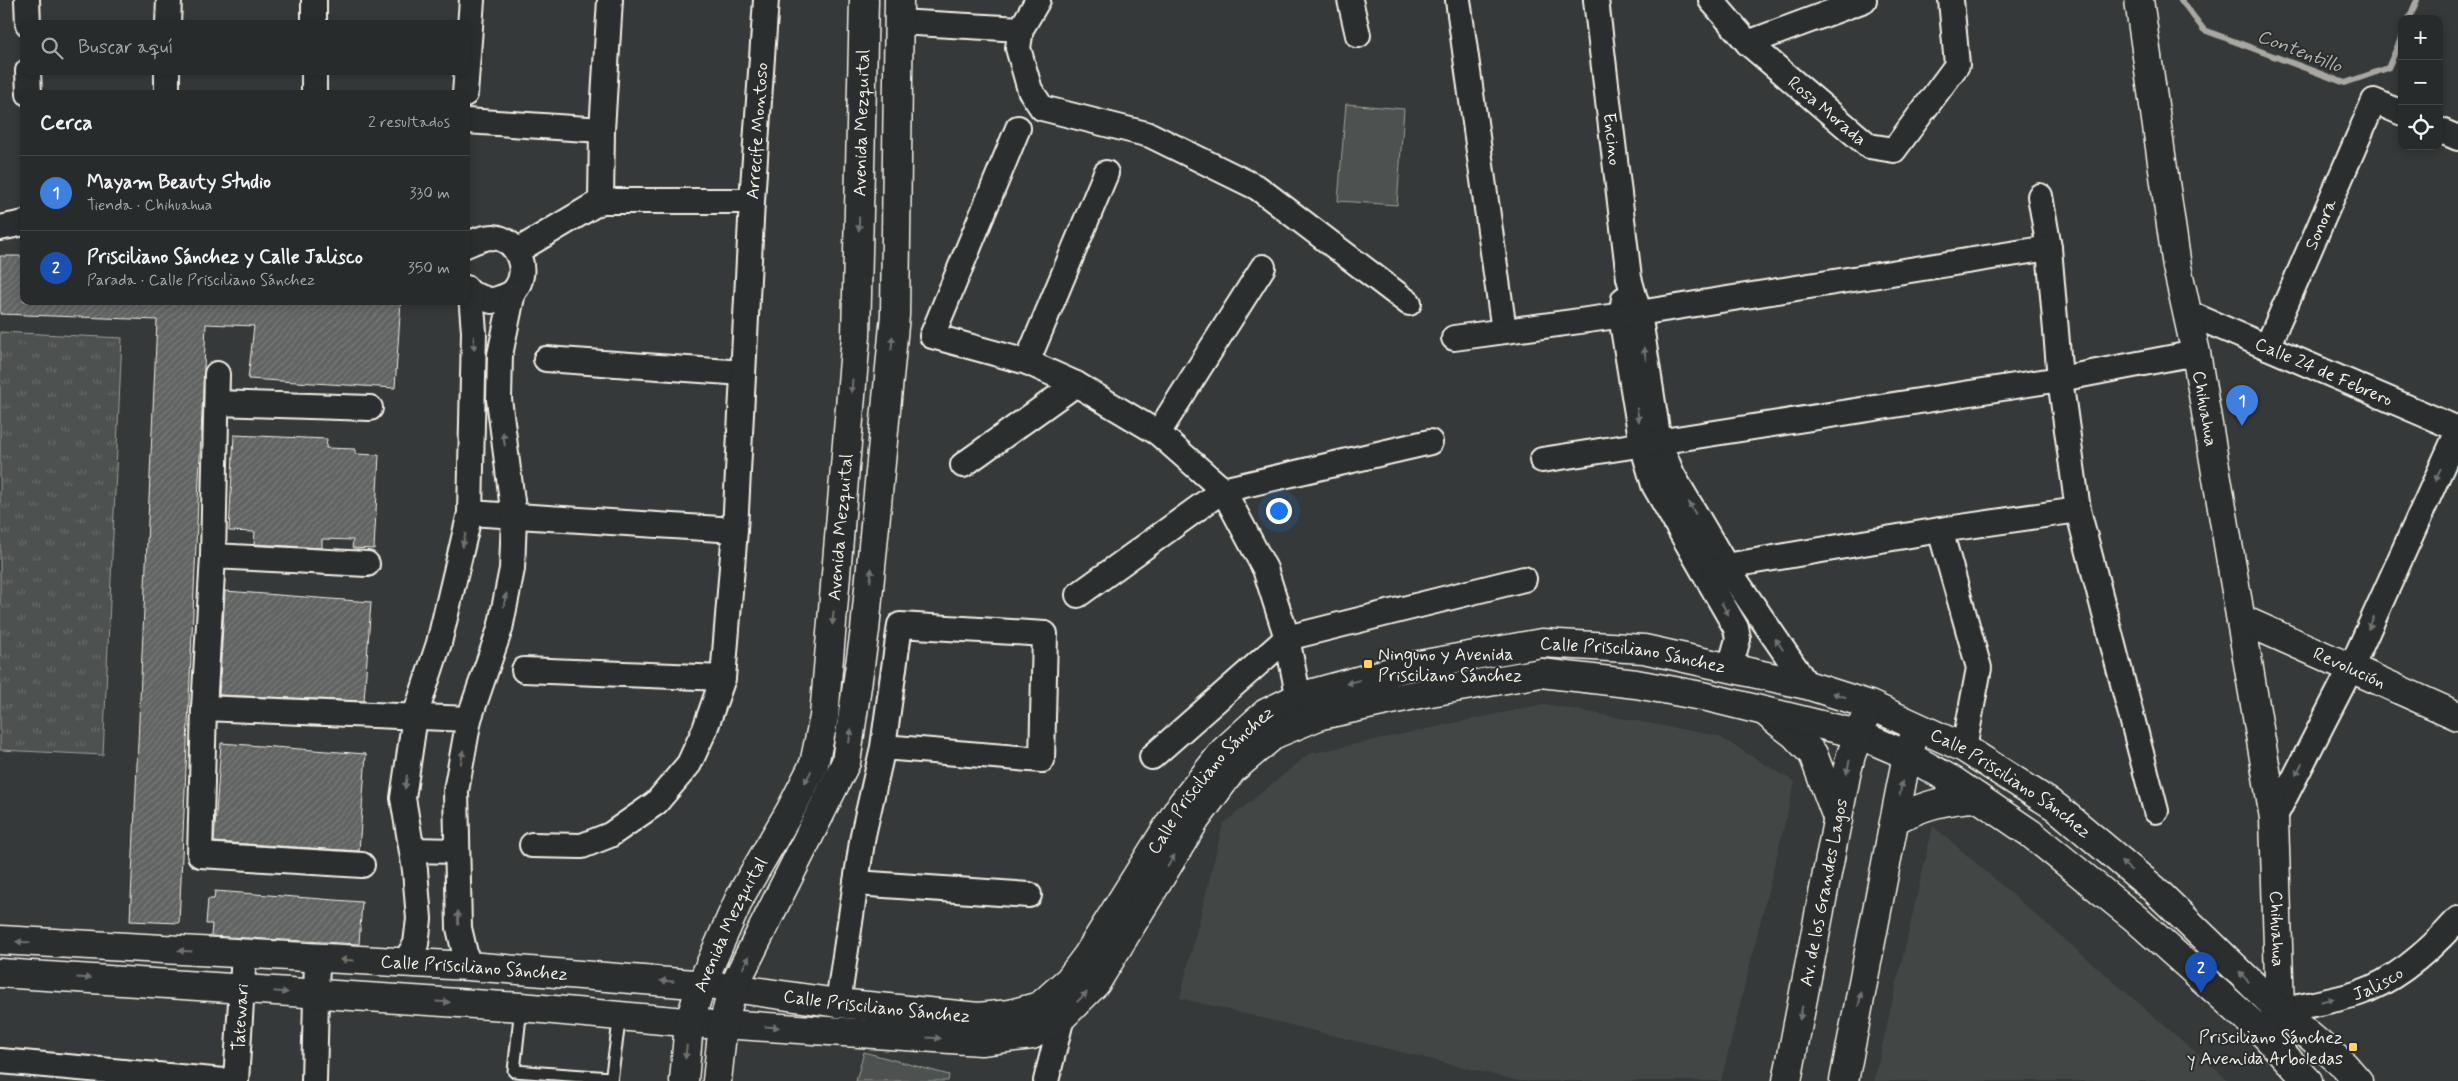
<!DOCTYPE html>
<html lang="es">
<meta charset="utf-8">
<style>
:root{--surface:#282b2b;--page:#303333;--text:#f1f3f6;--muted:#a5a7a9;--line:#444747;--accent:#e69b98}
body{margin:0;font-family:Mynerve,sans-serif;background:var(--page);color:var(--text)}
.controls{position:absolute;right:15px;top:15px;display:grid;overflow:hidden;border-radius:10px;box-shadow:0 2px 8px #0003}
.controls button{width:45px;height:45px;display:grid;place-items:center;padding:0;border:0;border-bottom:1px solid var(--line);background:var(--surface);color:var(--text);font:25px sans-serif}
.you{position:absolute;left:1278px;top:510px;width:18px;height:18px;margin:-12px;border:4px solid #fff;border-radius:50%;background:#1a73e8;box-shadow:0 0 0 8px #1a73e833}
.badge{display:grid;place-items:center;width:32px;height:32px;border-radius:50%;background:var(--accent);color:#fff;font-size:16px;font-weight:700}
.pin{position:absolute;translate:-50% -41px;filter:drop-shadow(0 1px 2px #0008)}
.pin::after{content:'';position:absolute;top:26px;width:18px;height:15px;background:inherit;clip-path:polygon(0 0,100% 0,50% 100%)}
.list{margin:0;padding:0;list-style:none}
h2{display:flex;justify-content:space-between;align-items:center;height:65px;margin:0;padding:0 20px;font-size:21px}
h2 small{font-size:16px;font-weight:400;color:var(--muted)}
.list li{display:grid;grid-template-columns:32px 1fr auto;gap:15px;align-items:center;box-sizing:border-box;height:75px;padding:0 20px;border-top:1px solid var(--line)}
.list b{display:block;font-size:19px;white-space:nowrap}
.list p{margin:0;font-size:16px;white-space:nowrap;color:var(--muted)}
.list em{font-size:16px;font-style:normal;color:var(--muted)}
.icon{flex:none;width:28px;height:28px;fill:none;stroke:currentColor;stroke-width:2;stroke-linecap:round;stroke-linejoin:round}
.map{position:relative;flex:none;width:2458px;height:1081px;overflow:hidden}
.search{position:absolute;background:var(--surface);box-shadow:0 2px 8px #0003;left:20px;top:20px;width:450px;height:55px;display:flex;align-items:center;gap:12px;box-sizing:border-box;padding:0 18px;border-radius:10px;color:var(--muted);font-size:19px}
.panel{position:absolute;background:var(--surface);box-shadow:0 2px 8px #0003;left:20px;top:90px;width:450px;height:215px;border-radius:10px}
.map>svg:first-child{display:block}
</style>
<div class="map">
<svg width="2458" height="1081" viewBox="0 0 2458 1081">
<defs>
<pattern id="park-tufts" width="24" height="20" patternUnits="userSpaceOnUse" patternTransform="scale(1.25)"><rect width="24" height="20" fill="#4e514f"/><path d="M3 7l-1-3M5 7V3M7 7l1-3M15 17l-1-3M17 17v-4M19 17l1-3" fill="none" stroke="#686a68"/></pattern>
<pattern id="building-hatch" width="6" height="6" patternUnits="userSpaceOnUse" patternTransform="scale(1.25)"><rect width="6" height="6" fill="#616362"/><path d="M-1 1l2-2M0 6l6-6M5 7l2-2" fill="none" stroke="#787a78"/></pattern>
</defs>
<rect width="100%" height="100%" fill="#363939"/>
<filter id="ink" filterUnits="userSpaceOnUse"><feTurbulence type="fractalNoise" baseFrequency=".02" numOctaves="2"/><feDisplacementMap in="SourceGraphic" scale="10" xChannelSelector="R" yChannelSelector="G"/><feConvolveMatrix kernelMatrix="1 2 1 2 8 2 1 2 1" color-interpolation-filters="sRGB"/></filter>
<g filter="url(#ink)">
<g fill="#434645">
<path d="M1544,704L1718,736L1795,782L1721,1081H1519L1180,998L1223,824L1309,754Z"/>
<path d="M1933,826L2229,1081H1874Z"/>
</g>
<path fill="url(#park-tufts)" stroke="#a1a19c" d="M0,332L122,338L103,755L0,750Z"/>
<g fill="#4e514f" stroke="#a1a19c">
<path d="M1346,104L1404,109L1397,205L1338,201Z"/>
<path d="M864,1052L949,1075L948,1081H856Z"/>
</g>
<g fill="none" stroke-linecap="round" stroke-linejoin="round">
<g stroke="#a8a7a1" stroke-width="6">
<path d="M2181,0L2204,30L2345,83L2388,68L2402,36"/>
<path d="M2409,19L2417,0"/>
</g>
</g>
<g fill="url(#building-hatch)" stroke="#f4f1e8">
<path d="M0,256H24V301H401L395,388L248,379L254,326L206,324L179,923L130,921L157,320L0,314Z"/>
<path d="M234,435L327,439L326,448L355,449V454L379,455L374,549L352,548L353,540L322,539V548L254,544L255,532L229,531Z"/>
<path d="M225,591L371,602L364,701L219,695Z"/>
<path d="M221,743L366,754L359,851L214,842Z"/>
<path d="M215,891L362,902L359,944L211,936L212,924H206L208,899H214Z"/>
</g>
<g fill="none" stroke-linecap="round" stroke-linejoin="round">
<defs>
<g id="service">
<path d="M521,1007L514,1071L611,1078"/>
<path d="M611,1081L620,1015"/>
</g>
<g id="minor">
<path d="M27,0L28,24"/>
<path d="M1350,0L1358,35"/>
<path d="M1458,0L1504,331"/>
<path id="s1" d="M1596,0L1629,278L1639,313L1659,442L1672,474L1726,566L1807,685"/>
<path id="s2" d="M1711,0L1748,43L1869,146L1894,150L1957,65L1951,0"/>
<path d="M898,22L1021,29L1018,48L1030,90L1042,108L1150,135L1258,188L1409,303"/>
<path d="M168,24L169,0"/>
<path d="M314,24V0"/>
<path d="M1021,29L1038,0"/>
<path d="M1748,43L1864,0"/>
<path d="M28,71L29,94"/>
<path d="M167,94V71"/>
<path d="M314,94V71"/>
<path d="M465,94L472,0"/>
<path d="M466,121L602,130"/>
<path d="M1018,128L932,336L1027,362L1076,384L1158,433L1223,490L1265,569L1287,638L1302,715"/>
<path d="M2439,130L2458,138"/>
<path d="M2040,196L2049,248"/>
<path d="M601,201H752"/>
<path d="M0,228L24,223"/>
<path d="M466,245C475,241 483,237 493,237C519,239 530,272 514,291C509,296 499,298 492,301L471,294"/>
<path d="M517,251L601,201L602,130L610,0"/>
<path d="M1624,299L1621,316L1642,444L1654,485L1736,628L1738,639L1730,667"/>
<path id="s3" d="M2188,313L2458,429"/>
<path d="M1454,338L1639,313L2049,248L2060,379L2078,510L2156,811"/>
<path id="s4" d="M2267,347L2374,101L2402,113"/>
<path d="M546,359L743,373"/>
<path d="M1027,362L1106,173"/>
<path d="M217,374L213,556L204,708L200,855L362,865"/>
<path d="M217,403L370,408"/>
<path d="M1158,433L1263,267"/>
<path d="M1542,460L2060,379L2196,353"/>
<path d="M963,465L1076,384"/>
<path d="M470,513L735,530"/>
<path d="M1940,530L1979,668L1964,748"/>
<path d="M213,556L367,564"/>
<path d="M1714,572L1726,566L1940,530L2078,510"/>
<path d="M1078,595L1223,490L1430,442"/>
<path d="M524,670L723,678"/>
<path d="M204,708L469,719"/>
<path d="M1152,757L1287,638L1524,579"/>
<path d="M2274,818L2351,668L2458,431"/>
<path id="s5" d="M532,845L582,846L610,835L656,803L689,764L705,729L723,678L735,530L752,201L766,0"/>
<path d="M412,850L456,851"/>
<path d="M856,883L1029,895"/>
<path d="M404,963L416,944L419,919L415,870L403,798L415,716L439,643L470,513L474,332L471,294L466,288"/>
<path d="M468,966L459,928L456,791L469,719L500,629L512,569L514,517L499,399L500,355L513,292"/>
<path d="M838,1003L863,835L883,747L900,625L1045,634L1042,760L883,747"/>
<path id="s6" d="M2280,1011C2306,1005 2334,1001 2359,993C2397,980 2432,948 2458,919"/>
<path d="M0,1061L224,1081"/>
<path id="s7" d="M236,1081L244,954"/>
<path d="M314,1081L317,958"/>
<path d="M1046,1081L1062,1017"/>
</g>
<g id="tertiary">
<path id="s8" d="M2139,0L2177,267L2196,353L2274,818L2280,1011L2275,1019"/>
<path id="s9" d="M2241,619L2458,716"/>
<path d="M1769,715L1795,735L1813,754L1838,820"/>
<path d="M1896,819C1925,805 1946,799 1978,798"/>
<path id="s10" d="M733,988L838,1003L978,1017L1010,1014L1040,1006L1069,980L1087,956L1182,804L1224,751L1266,713L1299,697L1408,667L1542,643L1644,649L1807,685L1870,705L1964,748L2056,807L2154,889L2280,1011L2344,1065L2358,1081"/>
<path d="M723,1024L981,1041L1032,1035L1062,1017L1096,983L1196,819L1232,770L1275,734L1321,715L1419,694L1541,673L1636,684L1707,697L1858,734L1907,755L1955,782L2030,833L2135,918L2265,1035L2308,1081"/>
<path id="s11" d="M1787,1081L1846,775L1851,755L1865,718"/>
<path d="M1844,1081L1907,755L1913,740"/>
</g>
<g id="secondary">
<path id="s12" d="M0,940L468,966L719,986"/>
<path d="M0,973L521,1007L706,1024"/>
<path id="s13" d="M684,1081L689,1023L702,983L741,895L790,811L814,764L824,717L856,336L864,0"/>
<path d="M717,1081L723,1024L733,988L846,762L865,630L895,315L899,0"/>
</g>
</defs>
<use href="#service" stroke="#f4f1e8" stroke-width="15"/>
<use href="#minor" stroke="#f4f1e8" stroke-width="28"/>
<use href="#tertiary" stroke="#f4f1e8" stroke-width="31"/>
<use href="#secondary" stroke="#f4f1e8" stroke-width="31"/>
<use href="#service" stroke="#2a2d2e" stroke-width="11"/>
<use href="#minor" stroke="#2a2d2e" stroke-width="24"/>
<use href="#tertiary" stroke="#2a2d2e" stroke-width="28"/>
<use href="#secondary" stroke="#2a2d2e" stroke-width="28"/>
</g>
<defs><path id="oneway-solid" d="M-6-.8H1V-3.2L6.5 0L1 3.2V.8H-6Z" transform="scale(1.25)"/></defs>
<g fill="#71726f">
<use href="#oneway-solid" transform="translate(859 224) rotate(91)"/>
<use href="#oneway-solid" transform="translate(474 343) rotate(90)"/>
<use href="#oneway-solid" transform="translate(892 343) rotate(-85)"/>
<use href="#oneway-solid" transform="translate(1645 354) rotate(-99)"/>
<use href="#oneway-solid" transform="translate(852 386) rotate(94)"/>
<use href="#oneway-solid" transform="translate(1638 415) rotate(80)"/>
<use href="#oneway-solid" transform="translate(504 439) rotate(-97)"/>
<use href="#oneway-solid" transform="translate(2438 475) rotate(114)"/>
<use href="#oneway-solid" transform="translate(1692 508) rotate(-120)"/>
<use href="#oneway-solid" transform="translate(464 540) rotate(103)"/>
<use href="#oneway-solid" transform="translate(871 575) rotate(-84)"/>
<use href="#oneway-solid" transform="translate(505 600) rotate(-78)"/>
<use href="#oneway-solid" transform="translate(1725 609) rotate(60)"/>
<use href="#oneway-solid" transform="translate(833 618) rotate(95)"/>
<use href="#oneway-solid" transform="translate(2371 623) rotate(114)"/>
<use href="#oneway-solid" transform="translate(1779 644) rotate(-124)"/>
<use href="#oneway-solid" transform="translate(1353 682) rotate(165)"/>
<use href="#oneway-solid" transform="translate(1839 695) rotate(-163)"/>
<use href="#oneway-solid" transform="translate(850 736) rotate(-82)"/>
<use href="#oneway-solid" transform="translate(462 757) rotate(-80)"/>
<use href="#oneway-solid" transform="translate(1848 767) rotate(103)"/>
<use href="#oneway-solid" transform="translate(2299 769) rotate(117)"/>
<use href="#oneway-solid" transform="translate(808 777) rotate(118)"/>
<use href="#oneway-solid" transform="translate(406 782) rotate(98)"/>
<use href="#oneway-solid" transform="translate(1901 788) rotate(-80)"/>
<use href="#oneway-solid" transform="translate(1171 861) rotate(-59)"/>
<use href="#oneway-solid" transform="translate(2126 866) rotate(-140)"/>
<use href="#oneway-solid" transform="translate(458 918) rotate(-92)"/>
<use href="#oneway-solid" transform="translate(23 942) rotate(-177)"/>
<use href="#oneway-solid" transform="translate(185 951) rotate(-177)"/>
<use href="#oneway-solid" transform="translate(347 960) rotate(-177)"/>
<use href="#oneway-solid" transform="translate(746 962) rotate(-63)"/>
<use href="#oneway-solid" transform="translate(2244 977) rotate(-135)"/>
<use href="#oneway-solid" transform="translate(84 978) rotate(4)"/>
<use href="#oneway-solid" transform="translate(667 981) rotate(-176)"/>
<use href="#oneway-solid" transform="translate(281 992) rotate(5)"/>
<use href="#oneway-solid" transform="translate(1082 997) rotate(-45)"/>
<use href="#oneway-solid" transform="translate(1860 999) rotate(-79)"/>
<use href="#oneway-solid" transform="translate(2327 1000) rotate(-13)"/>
<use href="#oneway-solid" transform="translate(443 1002) rotate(3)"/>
<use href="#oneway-solid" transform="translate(1801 1013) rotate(101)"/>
<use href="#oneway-solid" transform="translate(772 1027) rotate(4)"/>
<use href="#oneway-solid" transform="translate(934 1038) rotate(4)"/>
<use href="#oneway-solid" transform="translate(686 1052) rotate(96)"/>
</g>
</g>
<g fill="#ffd166" stroke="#2a2d2e" stroke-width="2">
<rect x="1363" y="659" width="10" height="10" rx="2.5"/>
<rect x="2348" y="1042" width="10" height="10" rx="2.5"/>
</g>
<g text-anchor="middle" stroke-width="4" stroke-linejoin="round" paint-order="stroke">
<g font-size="18" fill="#f4f1e8" stroke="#2a2d2e">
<text dy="6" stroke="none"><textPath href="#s2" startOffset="161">Rosa Morada</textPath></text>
<text dy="6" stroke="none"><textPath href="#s13" startOffset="990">Avenida Mezquital</textPath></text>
<text dy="6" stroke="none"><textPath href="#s5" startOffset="828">Arrecife Montoso</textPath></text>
<text dy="6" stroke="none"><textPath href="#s1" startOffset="140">Encino</textPath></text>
<text dy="6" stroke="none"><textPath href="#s4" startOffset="134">Sonora</textPath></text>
<text dy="6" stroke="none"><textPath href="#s3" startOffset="148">Calle 24 de Febrero</textPath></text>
<text dy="6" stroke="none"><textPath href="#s8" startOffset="414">Chihuahua</textPath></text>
<text dy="6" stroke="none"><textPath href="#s13" startOffset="585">Avenida Mezquital</textPath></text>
<text dy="6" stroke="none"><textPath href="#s10" startOffset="1060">Calle Prisciliano Sánchez</textPath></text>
<text dy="6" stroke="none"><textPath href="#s9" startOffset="119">Revolución</textPath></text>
<text dy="6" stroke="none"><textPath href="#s10" startOffset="595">Calle Prisciliano Sánchez</textPath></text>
<text dy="6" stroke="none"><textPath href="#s10" startOffset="1465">Calle Prisciliano Sánchez</textPath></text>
<text dy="6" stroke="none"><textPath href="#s11" startOffset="192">Av. de los Grandes Lagos</textPath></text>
<text dy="6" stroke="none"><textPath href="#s13" startOffset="165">Avenida Mezquital</textPath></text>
<text dy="6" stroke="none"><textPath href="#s8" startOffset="940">Chihuahua</textPath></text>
<text dy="6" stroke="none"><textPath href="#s12" startOffset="475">Calle Prisciliano Sánchez</textPath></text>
<text dy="6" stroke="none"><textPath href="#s6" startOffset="102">Jalisco</textPath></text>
<text dy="6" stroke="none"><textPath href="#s10" startOffset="145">Calle Prisciliano Sánchez</textPath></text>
<text dy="6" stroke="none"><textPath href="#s7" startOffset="64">Tatewari</textPath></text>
</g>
<g font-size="18" fill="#f4f1e8" stroke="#2a2d2e" text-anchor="start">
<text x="1378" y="660">Ninguno y Avenida<tspan x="1378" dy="21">Prisciliano Sánchez</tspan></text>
<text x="2343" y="1043" text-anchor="end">Prisciliano Sánchez<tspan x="2343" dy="21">y Avenida Arboledas</tspan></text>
</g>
<g font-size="19" font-style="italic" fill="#b4b3ad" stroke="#2a2d2e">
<text transform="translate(2300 50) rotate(21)" y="7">Contentillo</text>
</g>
</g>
</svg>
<div class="controls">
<button>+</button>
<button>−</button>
<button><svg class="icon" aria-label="locate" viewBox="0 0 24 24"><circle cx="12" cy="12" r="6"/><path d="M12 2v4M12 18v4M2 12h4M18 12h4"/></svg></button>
</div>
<div class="you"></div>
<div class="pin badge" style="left:2242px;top:426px;background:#3f7fe0">1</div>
<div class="pin badge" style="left:2201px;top:993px;background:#1a4fb4">2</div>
<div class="search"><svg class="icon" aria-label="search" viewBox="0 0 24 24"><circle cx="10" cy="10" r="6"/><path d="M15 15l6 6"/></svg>Buscar aquí</div>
<section class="panel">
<h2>Cerca<small>2 resultados</small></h2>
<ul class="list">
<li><span class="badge" style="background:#3f7fe0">1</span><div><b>Mayam Beauty Studio</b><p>Tienda · Chihuahua</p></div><em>330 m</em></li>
<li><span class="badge" style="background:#1a4fb4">2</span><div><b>Prisciliano Sánchez y Calle Jalisco</b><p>Parada · Calle Prisciliano Sánchez</p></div><em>350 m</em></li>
</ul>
</section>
</div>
